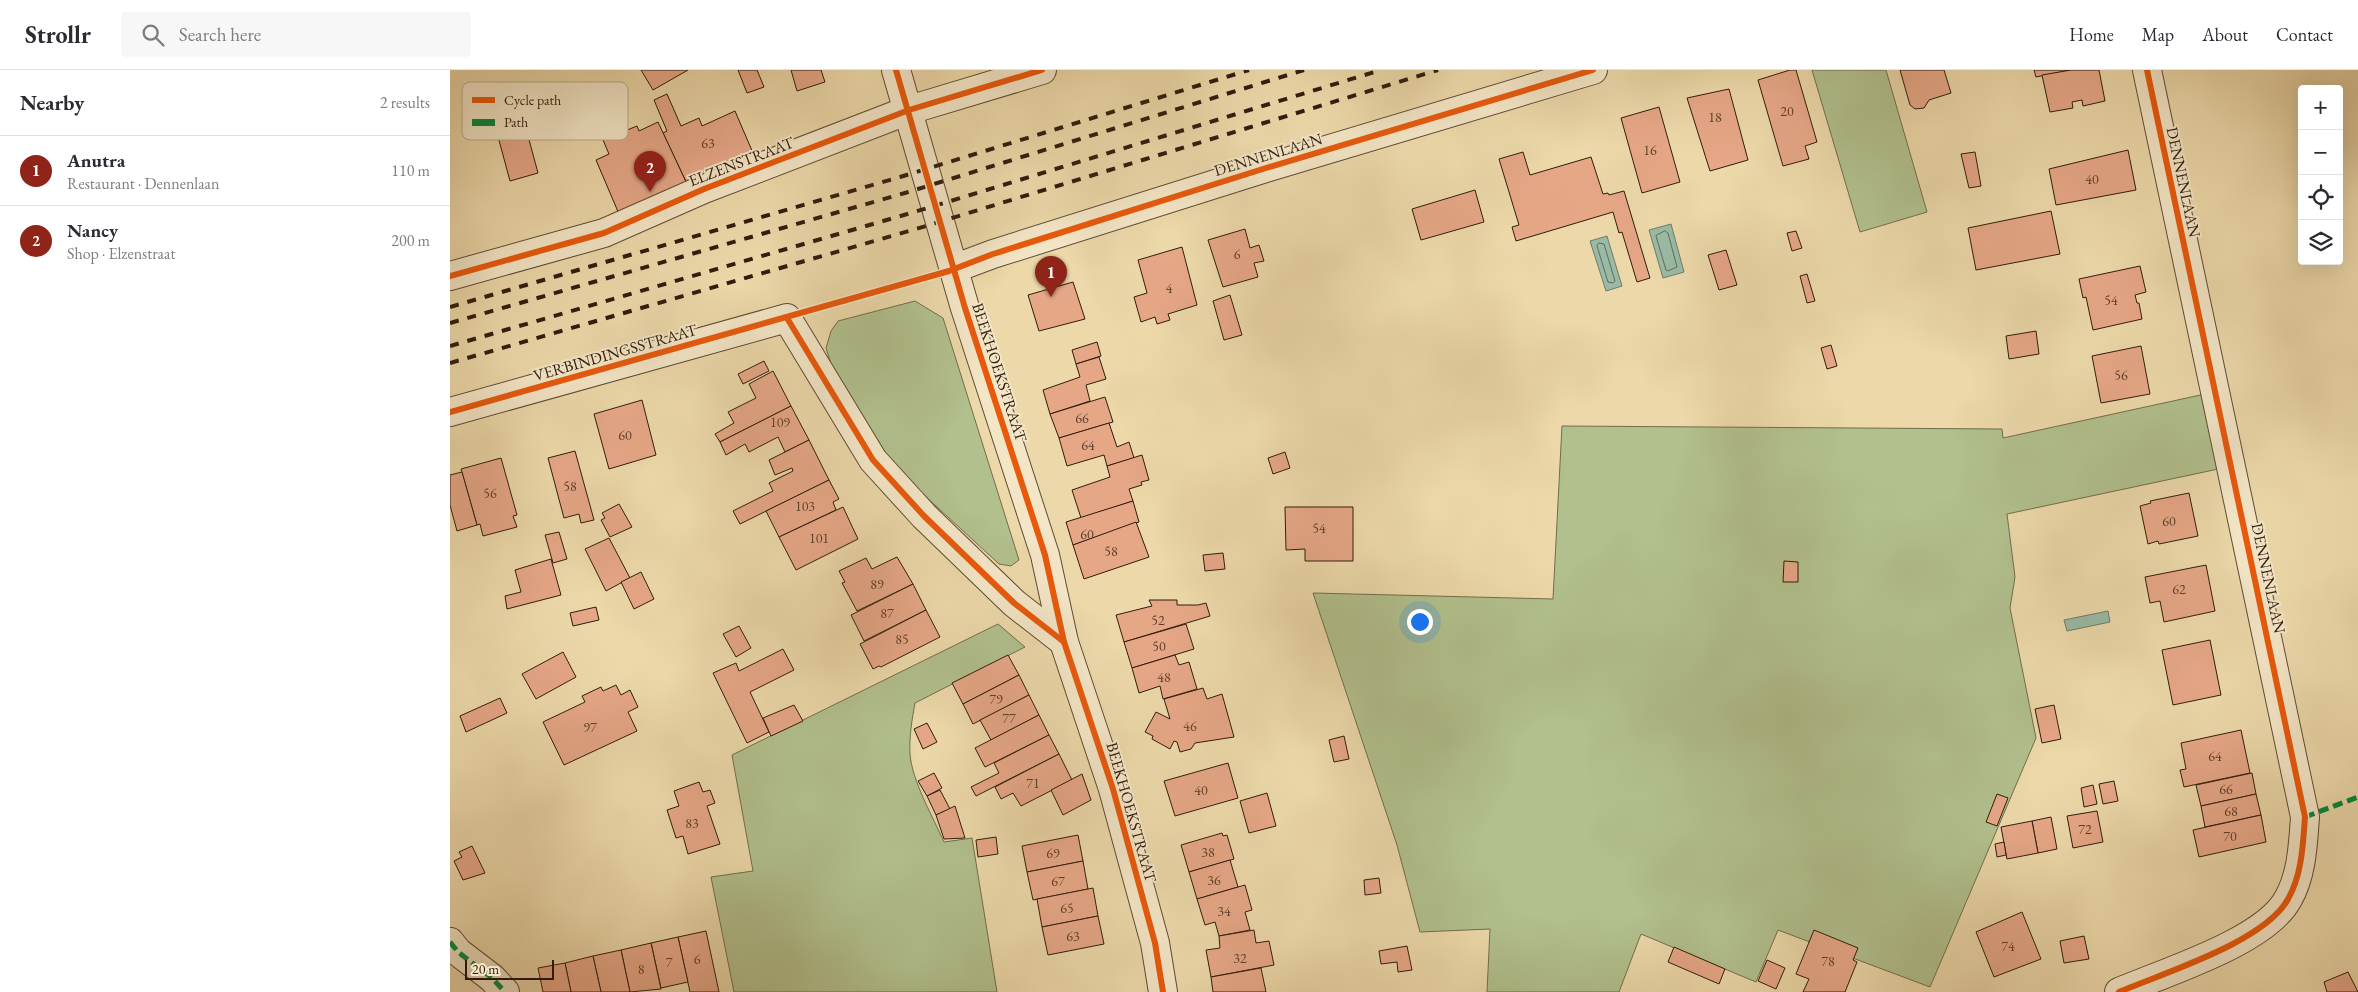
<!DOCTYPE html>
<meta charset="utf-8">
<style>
:root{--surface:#fff;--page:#f7f7f7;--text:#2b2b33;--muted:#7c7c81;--line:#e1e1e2;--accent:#8f2418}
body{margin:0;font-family:"EB Garamond",serif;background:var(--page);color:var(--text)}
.controls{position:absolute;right:15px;top:15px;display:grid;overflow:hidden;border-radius:5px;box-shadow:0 5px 20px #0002}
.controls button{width:45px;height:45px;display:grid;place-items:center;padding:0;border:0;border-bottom:1px solid var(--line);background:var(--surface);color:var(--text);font:25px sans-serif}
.scale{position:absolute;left:15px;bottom:12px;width:89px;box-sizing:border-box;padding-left:5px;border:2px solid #311c0c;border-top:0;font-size:14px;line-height:18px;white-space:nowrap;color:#311c0c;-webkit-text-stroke:4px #f3e6c7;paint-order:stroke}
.you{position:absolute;left:969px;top:551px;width:18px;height:18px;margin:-12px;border:4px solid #fff;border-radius:50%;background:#1a73e8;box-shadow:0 0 0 8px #1a73e833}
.badge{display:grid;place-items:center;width:32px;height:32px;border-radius:50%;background:var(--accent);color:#fff;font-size:16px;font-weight:700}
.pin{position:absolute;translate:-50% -41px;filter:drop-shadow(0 1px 2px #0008)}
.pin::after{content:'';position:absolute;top:26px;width:18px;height:15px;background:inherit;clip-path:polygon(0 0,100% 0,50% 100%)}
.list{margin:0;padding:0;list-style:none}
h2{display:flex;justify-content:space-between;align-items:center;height:65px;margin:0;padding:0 20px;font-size:21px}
h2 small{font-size:16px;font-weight:400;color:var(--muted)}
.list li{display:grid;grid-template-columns:32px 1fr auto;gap:15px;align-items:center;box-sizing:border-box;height:70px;padding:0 20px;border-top:1px solid var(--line)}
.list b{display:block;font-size:19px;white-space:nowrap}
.list p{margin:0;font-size:16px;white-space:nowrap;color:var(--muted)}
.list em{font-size:16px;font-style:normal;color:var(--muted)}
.icon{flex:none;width:28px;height:28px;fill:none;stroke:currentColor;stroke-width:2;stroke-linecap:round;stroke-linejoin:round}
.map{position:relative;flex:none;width:1908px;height:922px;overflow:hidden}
header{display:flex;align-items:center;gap:30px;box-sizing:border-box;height:70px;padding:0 25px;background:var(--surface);border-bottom:1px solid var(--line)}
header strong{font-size:24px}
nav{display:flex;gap:28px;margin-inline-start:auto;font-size:18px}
.search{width:350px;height:45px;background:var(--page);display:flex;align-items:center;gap:12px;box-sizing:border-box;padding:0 18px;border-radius:5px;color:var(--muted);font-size:19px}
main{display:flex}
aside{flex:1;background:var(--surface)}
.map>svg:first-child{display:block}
</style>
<header>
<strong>Strollr</strong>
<div class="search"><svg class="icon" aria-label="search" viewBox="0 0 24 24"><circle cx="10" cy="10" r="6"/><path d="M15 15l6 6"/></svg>Search here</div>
<nav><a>Home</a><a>Map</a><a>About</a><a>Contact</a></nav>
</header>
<main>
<aside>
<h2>Nearby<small>2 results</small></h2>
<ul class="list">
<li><span class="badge">1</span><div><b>Anutra</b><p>Restaurant · Dennenlaan</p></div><em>110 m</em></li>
<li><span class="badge">2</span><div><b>Nancy</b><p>Shop · Elzenstraat</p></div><em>200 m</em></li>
</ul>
</aside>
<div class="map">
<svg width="1908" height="922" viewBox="0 0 1908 922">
<rect width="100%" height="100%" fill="#ecd8a9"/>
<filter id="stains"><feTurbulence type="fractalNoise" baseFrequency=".004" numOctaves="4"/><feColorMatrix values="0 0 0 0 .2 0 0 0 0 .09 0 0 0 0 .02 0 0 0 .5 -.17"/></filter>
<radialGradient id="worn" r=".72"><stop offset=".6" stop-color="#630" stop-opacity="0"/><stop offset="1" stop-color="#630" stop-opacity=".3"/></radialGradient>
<g fill="#b1c08d" stroke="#716e4c">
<path d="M1362,0H1436L1477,142L1410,162Z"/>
<path d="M465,231L493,248L569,490L561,496L549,494L448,401L422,368L383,300L376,278L381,261L388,251Z"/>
<path d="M1755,324L1773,398L1557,444L1565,507L1560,538L1586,668L1480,917L1328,860L1306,912L1191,864L1169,922H1037L1040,859L970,862L947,775L863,523L1103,529L1112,356L1552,359L1553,368Z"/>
<path d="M548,554L575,577L465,633C462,650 459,666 460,684C462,711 483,747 494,772L522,768L547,922H284L261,807L303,801L282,685Z"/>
</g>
<g fill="#99baa5" stroke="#6f7b68">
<path d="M1221,154L1234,202L1213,208L1199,160Z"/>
<path d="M1157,166L1172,216L1156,221L1140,171Z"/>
<path d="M1658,541L1660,552L1617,561L1614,550Z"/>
</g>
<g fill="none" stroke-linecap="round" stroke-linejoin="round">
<g stroke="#656b58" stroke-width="1">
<path d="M1215,161L1218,163L1227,197L1218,201L1216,200L1206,166Z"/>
<path d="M1149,173L1154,174L1165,211L1163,213L1158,212L1147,176Z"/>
</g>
</g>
<g fill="#e6a787" stroke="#311c0c">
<path d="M191,0H238L203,20Z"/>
<path d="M288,0H307L314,17L297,23Z"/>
<path d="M341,0H371L375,12L347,21Z"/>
<path d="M1340,0H1346L1367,72L1355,76L1359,89L1333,96L1308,10Z"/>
<path d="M1450,0H1494L1501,23L1479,30L1474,38L1465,39L1460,35Z"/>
<path d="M1584,0H1621L1586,7Z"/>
<path d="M1621,0H1649L1655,31L1633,36L1632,30L1622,32L1623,38L1600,42L1592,5Z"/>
<path d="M1279,19L1298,90L1260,101L1237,28Z"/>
<path d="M217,24L231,56L249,48L252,56L285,41L303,83L286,91L287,93L237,114L213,63L217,61L204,30Z"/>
<path d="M68,29L88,103L60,111L40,37Z"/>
<path d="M1209,37L1230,112L1192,123L1171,48Z"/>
<path d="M208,52L237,114L169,144L146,90L159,84L153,70L187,56L189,61Z"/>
<path d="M1678,80L1686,120L1606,135L1599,99Z"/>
<path d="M1073,82L1080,105L1141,87L1153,124L1158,123L1159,125L1174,121L1200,208L1187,212L1172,162L1169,163L1163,142L1066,171L1062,157L1069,155L1049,89Z"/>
<path d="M1525,82L1531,116L1519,118L1511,84Z"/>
<path d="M1025,120L1034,152L971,170L962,139Z"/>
<path d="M1601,141L1610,184L1526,200L1518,158Z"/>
<path d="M795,159L800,178L809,175L814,191L804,193L808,207L773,217L758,170Z"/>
<path d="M1346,161L1352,178L1342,181L1337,163Z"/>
<path d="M732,177L747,235L718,244L720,250L707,254L705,247L691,252L684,227L697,223L688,190Z"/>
<path d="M1276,180L1287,215L1269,220L1258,185Z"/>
<path d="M1690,196L1696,222L1685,225L1687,233H1689L1692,249L1643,260L1636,227L1633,228L1629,209Z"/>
<path d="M1357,204L1365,231L1357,233L1350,206Z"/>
<path d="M623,212L635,249L589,261L578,225Z"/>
<path d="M780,225L792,265L774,270L763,231Z"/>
<path d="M1586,261L1589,284L1559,289L1556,266Z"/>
<path d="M647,272L651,286L626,294L622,280Z"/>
<path d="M1381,275L1387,296L1377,299L1371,278Z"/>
<path d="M1691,276L1700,324L1651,333L1642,286Z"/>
<path d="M649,287L656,309L636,315L640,331L600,344L593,320L630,307L626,294Z"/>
<path d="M314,291L319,301L293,314L288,304Z"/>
<path d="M323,301L341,336L270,372L265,364L284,353L278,342L306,328L299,314Z"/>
<path d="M655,327L663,352L609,368L600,344Z"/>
<path d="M192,330L206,385L159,399L144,344Z"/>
<path d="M341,336L359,370L335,382L328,367L299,382L295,374L276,385L270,372Z"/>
<path d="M659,353L667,377L679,372L684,388L657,396L654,385L617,396L609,368Z"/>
<path d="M359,370L379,410L290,454L283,441L323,421L319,413L343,401L342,398L325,405L319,390Z"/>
<path d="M125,381L144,450L131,453L129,444L114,448L98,388Z"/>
<path d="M835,382L840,398L823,404L818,388Z"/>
<path d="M692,385L699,410L691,412L692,415L679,419L683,431L631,448L622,420L660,407L657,396Z"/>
<path d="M51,388L67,445L63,446L67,457L33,466L30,454L27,455L11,399Z"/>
<path d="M12,402L27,455L7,461L0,435V405Z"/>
<path d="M379,410L389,429L383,432L386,440L329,467L316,441Z"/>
<path d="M1739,423L1748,466L1709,474L1708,471L1698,474L1690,436L1701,433L1700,431Z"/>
<path d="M683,431L689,452L623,475L616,452Z"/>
<path d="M169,434L182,457L160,467L151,450L155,448L152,443Z"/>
<path d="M393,437L408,469L346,500L329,467Z"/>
<path d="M835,437H903V491H855V479L836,480Z"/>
<path d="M686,452L699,487L634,509L623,475Z"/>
<path d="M109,462L117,489L103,493L95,465Z"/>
<path d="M159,468L180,508L156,521L135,479Z"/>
<path d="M773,483L775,499L755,501L753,485Z"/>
<path d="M447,487L463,514L407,541L392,513L395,512L389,501L416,488L422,499Z"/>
<path d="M101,489L111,525L57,539L55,526L71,522L65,500Z"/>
<path d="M1334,491L1348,492V512H1333Z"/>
<path d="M1756,495L1765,541L1714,552L1710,531L1700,533L1695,507Z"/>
<path d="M191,502L204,529L184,539L171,512Z"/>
<path d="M463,514L476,540L414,571L401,545Z"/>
<path d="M699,530H727V535H748L756,533L760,546L674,572L666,545L702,536Z"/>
<path d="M146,537L149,550L123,556L120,543Z"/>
<path d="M476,540L490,567L431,597L429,596L423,599L410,574Z"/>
<path d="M736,554L744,579L682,598L674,572Z"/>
<path d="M289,556L301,578L286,587L273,564Z"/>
<path d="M1760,570L1771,625L1723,635L1712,580Z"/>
<path d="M333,579L344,600L300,622L319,662L297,673L263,603L286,593L289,601Z"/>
<path d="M113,582L126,607L86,629L72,604Z"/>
<path d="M558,585L569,605L513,634L502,613Z"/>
<path d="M725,585L729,595L739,592L747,619L713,629L710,616L689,623L682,598Z"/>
<path d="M569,605L579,625L523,654L513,634Z"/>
<path d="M166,615L171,625L180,620L188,637L178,642L187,661L114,695L93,652L135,632L132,626L151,617L153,621Z"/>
<path d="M753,618L757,629L772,624L784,667L745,673L741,679L730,682L727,672L724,671L720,679L702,669L703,666L695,662L706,642L720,649L714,629Z"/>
<path d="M579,625L589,645L541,670L530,650Z"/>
<path d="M50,628L57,643L16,662L10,646Z"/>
<path d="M344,635L353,651L321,666L313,648Z"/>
<path d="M1604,635L1611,669L1592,673L1585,639Z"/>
<path d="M589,645L599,665L535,697L525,678Z"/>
<path d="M477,653L487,672L473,679L464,659Z"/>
<path d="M1791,660L1800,703L1734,717L1730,700L1736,699L1731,673Z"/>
<path d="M599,665L609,684L526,726L521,717L549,703L544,693Z"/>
<path d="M894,666L899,689L884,692L879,670Z"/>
<path d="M609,684L622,710L571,736L563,723L551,729L545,717Z"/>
<path d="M778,693L788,728L725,746L714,711Z"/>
<path d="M484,703L492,718L477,726L468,711Z"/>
<path d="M1802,703L1806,724L1751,736L1746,715Z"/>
<path d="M632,704L641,730L613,745L601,720Z"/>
<path d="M1664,711L1668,731L1653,734L1649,714Z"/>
<path d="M249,712L253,722L260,720L265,733L257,736L270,774L238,784L233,766L226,768L217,740L229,736L224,721Z"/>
<path d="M1643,715L1647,734L1634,737L1631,718Z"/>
<path d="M490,720L500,739L486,745L477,726Z"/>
<path d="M817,723L826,756L799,763L790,731Z"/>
<path d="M1547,724L1558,728L1547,756L1536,752Z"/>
<path d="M1806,724L1811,745L1755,757L1751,736Z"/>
<path d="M505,736L515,768L494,769L486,745Z"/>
<path d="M1647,741L1653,772L1623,778L1617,746Z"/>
<path d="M1811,745L1816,772L1749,787L1743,760Z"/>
<path d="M1601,747L1607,779L1588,783L1582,751Z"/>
<path d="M1582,751L1588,783L1557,789L1551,757Z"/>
<path d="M772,763L773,766L777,765L784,789L739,802L731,775Z"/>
<path d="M628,765L633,791L577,802L572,776Z"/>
<path d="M546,767L548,784L528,787L526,770Z"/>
<path d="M1554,772L1556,785L1547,787L1545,774Z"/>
<path d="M22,776L35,803L13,810L4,791L12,787L9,782Z"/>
<path d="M780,790L788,817L747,829L739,802Z"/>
<path d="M633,791L638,819L583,830L577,802Z"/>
<path d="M929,808L931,823L915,825L914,810Z"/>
<path d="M795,815L802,840L795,842L800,860L769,866L765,852L755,855L747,829Z"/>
<path d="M643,818L648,846L592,857L587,829Z"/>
<path d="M1572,842L1591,889L1544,907L1526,862Z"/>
<path d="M648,846L654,874L598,885L592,857Z"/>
<path d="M804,860L806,873L819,871L824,895L761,907L756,880L770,878L769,866Z"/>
<path d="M1364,860L1408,878L1403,890L1407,892L1395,922H1353L1359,909L1346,904Z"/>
<path d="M256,861L269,922H240L228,867Z"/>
<path d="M1634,866L1639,889L1614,893L1610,871Z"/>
<path d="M228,867L238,912L211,918L201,873Z"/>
<path d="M201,873L211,919L180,922L171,880Z"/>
<path d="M957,876L962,900L948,902L947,892L931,894L929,881Z"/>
<path d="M1224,877L1275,899L1269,914L1218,892Z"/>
<path d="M171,880L180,922H151L143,886Z"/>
<path d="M143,886L151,922H121L115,893Z"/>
<path d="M1317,890L1335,898L1326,919L1308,911Z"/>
<path d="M115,893L121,922H93L88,898Z"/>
<path d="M811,898L816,922H763L761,907Z"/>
<path d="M1898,902L1908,922H1877L1874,912Z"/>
</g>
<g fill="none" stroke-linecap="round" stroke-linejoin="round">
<defs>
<g id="minor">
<path d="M446,0L515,238L595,485L614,572L663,719L705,873L713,922"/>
<path d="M503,199L543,184L816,98L1143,0"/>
<path d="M0,206L154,163L254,119L459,40L592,0"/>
<path d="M0,342L337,248L423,390L474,446L564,533L614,572"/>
<path d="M0,872L8,882L42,908L55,922"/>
<path d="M1669,922C1713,903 1815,872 1838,829C1852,805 1853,774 1855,747L1697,0"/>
</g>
</defs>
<use href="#minor" stroke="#604b33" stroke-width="30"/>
<use href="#minor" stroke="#f3e6c7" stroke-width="28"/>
<g stroke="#311c0c" stroke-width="4" stroke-dasharray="9 9" stroke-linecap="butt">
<path d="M0,237L450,107L799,0"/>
<path d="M0,253L455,123L854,0"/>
<path d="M0,276L461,143L931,0"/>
<path d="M0,293L466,159L988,0"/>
</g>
<g stroke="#00873e" stroke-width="5" stroke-dasharray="10 5" stroke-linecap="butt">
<path d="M1855,747L1908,727"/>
<path d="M0,872L8,882L42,908L55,922"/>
</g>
<defs>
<g id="cycleway">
<path d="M446,0L515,238L595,485L614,572L663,719L705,873L713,922"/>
<path d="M0,206L154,163L254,119L459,40L592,0"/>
<path d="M337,248L423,390L474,446L564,533L614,572"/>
<path d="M0,342L499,201L543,184L816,98L1143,0"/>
<path d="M1669,922C1713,903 1815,872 1838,829C1852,805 1853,774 1855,747L1697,0"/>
</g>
</defs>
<use href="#cycleway" stroke="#f3e6c7" stroke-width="9"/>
<use href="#cycleway" stroke="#e8590c" stroke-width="6"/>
</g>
<g text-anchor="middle" stroke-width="4" stroke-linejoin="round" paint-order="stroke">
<g font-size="14" fill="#5e3f2b">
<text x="1337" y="46">20</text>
<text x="1265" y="52">18</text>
<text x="258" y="78">63</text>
<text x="1200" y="85">16</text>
<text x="1642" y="114">40</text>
<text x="787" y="189">6</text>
<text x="719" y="223">4</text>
<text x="1661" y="235">54</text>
<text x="1671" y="310">56</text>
<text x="632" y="353">66</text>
<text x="330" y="357">109</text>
<text x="175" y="370">60</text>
<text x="638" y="380">64</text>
<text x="120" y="421">58</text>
<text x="40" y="428">56</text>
<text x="355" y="441">103</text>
<text x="1719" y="456">60</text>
<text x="869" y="463">54</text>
<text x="637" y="469">60</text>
<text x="369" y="473">101</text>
<text x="661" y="486">58</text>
<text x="427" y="519">89</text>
<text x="1729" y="524">62</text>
<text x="437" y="548">87</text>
<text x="708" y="555">52</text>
<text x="452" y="574">85</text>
<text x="709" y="581">50</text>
<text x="714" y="612">48</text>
<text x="546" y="634">79</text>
<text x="559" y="653">77</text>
<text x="740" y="661">46</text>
<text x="140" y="662">97</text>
<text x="1765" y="691">64</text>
<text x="583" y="718">71</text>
<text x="1776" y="724">66</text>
<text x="751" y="725">40</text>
<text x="1781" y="746">68</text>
<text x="242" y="758">83</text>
<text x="1635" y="764">72</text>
<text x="1780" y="771">70</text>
<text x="758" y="787">38</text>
<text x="603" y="788">69</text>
<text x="764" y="815">36</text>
<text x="608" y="816">67</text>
<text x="617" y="843">65</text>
<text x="774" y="846">34</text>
<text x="623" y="871">63</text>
<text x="1558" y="881">74</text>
<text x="790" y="893">32</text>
<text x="247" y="894">6</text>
<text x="1378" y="896">78</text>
<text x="219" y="897">7</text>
<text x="191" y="904">8</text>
</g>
<g font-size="16" fill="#311c0c" stroke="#f3e6c7">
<text transform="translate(818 84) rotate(-17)" y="6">DENNENLAAN</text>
<text transform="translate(291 91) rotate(-21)" y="6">ELZENSTRAAT</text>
<text transform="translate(1734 112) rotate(78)" y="6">DENNENLAAN</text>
<text transform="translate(165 282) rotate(-16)" y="6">VERBINDINGSSTRAAT</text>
<text transform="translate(550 302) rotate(72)" y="6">BEEKHOEKSTRAAT</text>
<text transform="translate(1819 508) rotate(78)" y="6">DENNENLAAN</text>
<text transform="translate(682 742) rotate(74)" y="6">BEEKHOEKSTRAAT</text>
</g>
</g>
<rect x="12" y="12" width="166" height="58" rx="8" fill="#f3e6c7" stroke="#b9a98f" stroke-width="1"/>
<rect x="22" y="27" width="23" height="6" fill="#e8590c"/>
<rect x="22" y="49" width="23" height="7" fill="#00873e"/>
<g font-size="14" fill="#311c0c">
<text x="54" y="35">Cycle path</text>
<text x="54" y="57">Path</text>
</g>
<rect width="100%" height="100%" filter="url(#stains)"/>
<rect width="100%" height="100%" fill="url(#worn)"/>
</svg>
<div class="controls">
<button>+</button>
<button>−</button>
<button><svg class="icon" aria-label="locate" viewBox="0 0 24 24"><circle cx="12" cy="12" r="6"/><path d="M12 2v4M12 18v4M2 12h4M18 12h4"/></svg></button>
<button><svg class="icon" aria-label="layers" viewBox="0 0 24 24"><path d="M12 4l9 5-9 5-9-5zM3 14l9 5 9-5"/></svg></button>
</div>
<div class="scale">20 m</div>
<div class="you"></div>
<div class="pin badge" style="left:601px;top:227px">1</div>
<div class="pin badge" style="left:200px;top:122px">2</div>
</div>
</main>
